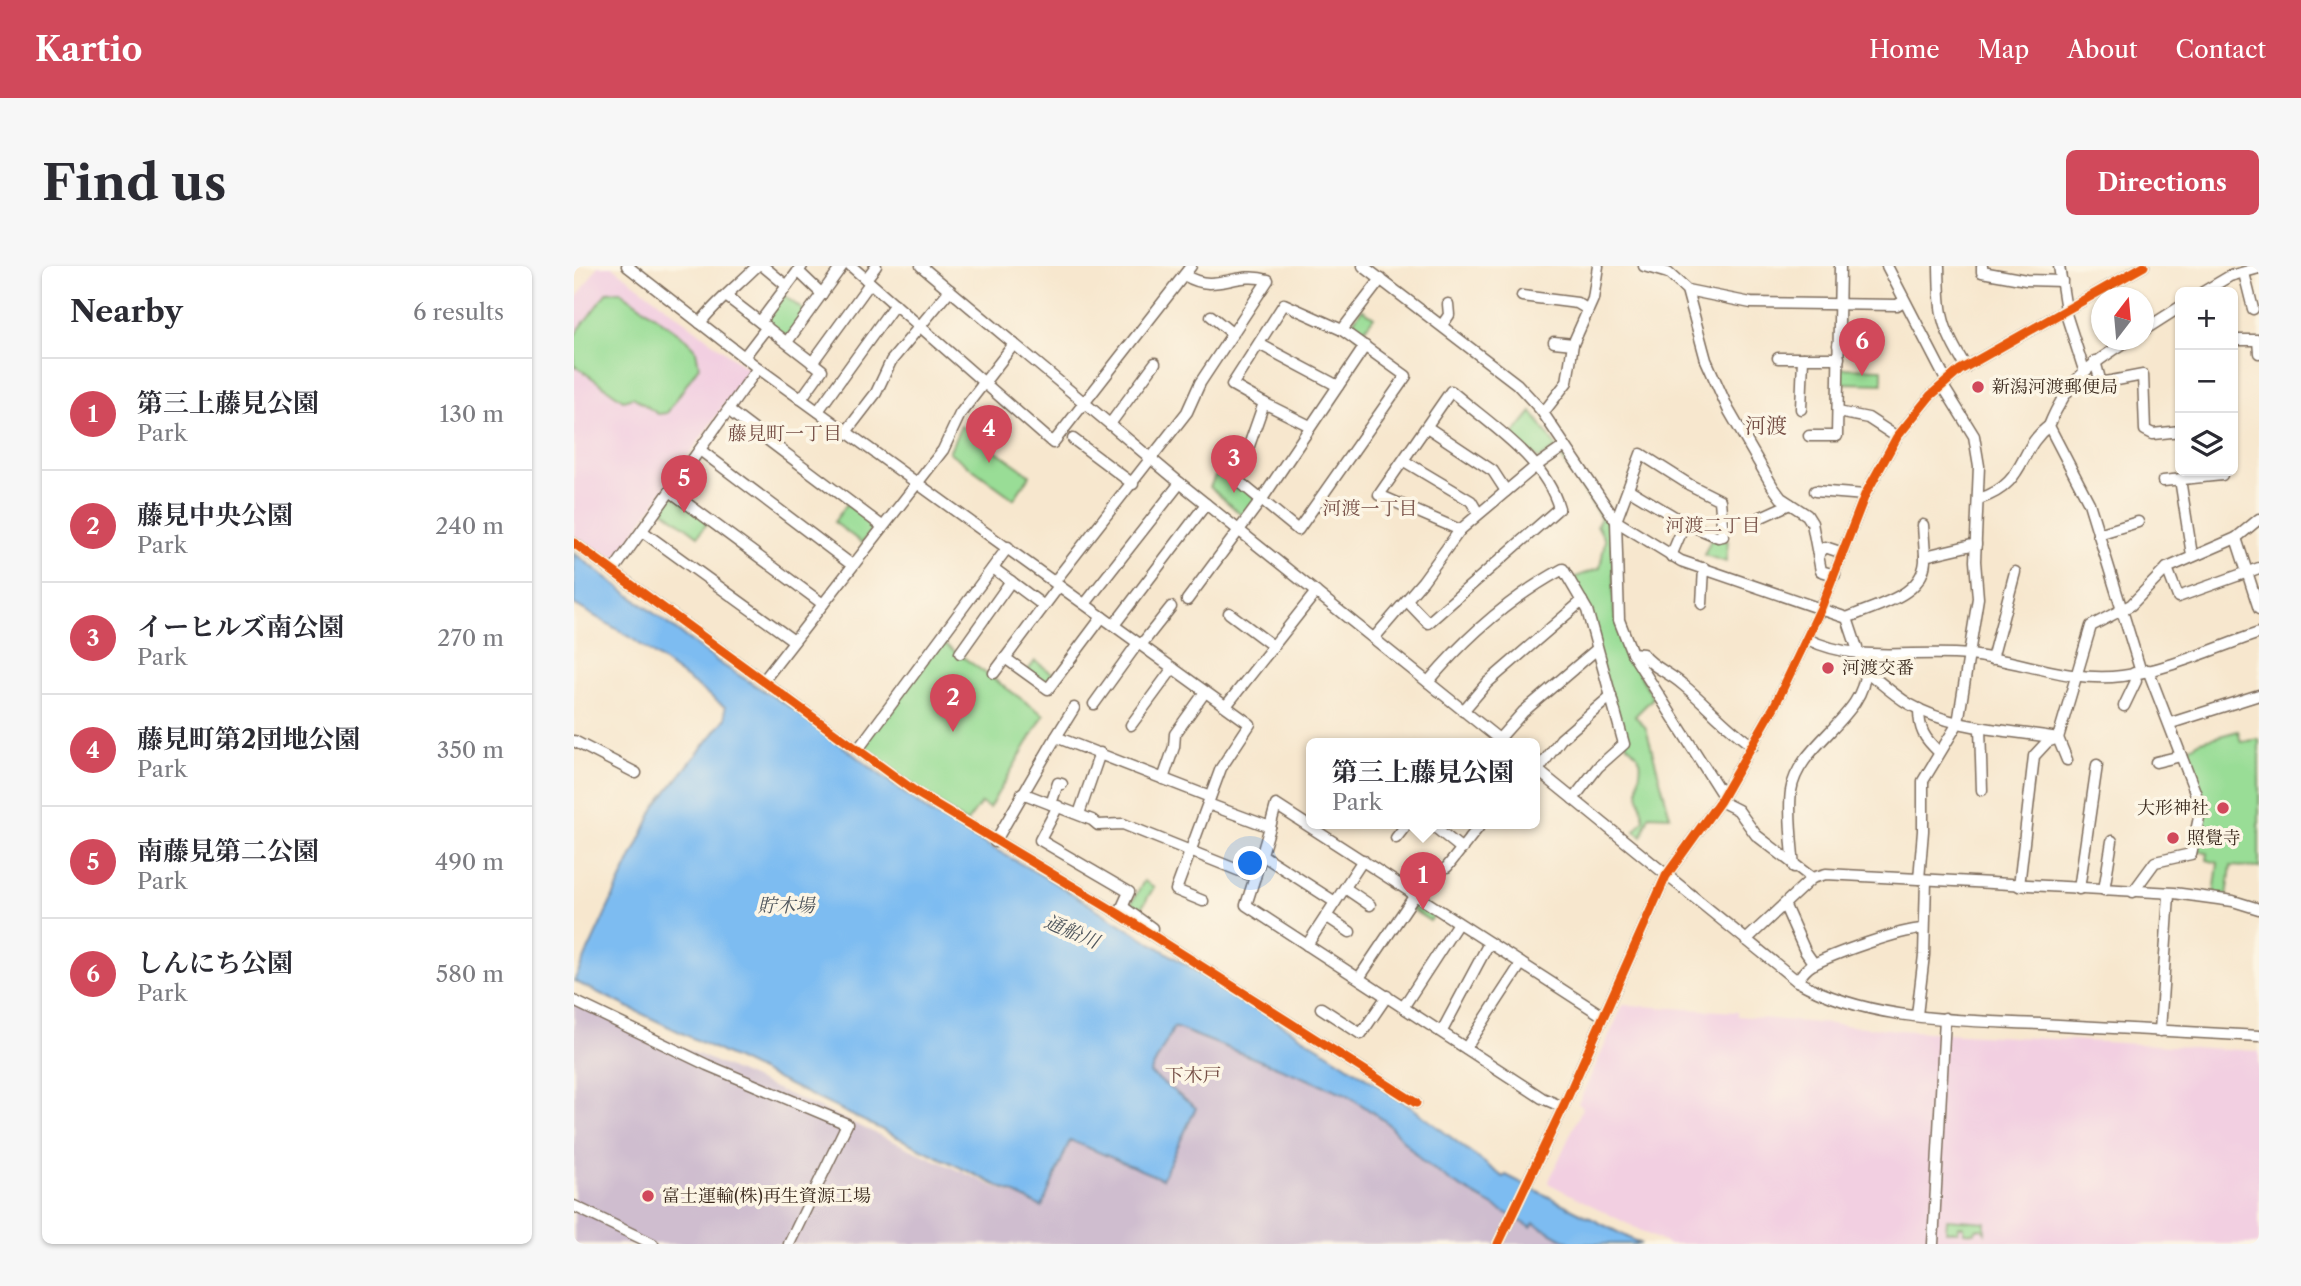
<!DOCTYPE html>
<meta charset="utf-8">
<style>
:root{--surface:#fff;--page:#f7f7f7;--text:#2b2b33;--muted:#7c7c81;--line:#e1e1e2;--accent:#d1495b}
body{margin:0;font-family:"Libre Caslon Text","Noto Serif JP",serif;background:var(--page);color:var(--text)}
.controls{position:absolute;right:21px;top:21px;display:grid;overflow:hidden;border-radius:10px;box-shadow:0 2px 5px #0004}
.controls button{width:63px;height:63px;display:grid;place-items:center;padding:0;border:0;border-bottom:2px solid var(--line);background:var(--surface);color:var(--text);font:35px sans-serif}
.compass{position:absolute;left:1517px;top:21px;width:63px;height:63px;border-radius:50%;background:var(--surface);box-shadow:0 2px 5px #0004;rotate:16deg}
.you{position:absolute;left:677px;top:598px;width:24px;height:24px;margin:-18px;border:5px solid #fff;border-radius:50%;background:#1a73e8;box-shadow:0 0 0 10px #1a73e833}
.badge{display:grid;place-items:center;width:46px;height:46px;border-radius:50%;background:var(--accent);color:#fff;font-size:23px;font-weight:700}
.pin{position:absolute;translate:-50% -58px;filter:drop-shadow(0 2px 4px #0008)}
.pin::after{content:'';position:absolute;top:37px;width:24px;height:21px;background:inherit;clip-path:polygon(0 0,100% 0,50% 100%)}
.popup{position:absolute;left:732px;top:472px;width:234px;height:91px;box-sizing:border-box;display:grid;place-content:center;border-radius:10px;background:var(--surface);filter:drop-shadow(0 2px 5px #0005);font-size:23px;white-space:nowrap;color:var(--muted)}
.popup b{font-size:26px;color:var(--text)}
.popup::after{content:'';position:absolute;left:50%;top:100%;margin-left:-14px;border:14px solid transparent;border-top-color:var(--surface)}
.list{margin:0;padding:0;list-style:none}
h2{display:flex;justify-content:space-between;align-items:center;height:91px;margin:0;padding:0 28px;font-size:30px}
h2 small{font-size:23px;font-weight:400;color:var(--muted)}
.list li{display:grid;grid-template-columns:46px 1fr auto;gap:21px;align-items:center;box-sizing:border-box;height:112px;padding:0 28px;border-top:2px solid var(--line)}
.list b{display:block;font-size:26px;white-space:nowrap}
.list p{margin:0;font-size:23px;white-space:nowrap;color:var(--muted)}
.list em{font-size:23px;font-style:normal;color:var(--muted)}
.icon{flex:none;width:38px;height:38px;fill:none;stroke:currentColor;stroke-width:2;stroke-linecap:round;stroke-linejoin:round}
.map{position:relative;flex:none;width:1685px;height:978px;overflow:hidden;border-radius:10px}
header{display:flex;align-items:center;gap:42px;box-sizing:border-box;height:98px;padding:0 35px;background:var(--accent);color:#fff}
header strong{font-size:33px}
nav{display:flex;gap:38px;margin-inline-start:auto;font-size:24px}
.intro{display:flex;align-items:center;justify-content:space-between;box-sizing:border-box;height:168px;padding:0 42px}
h1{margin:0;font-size:49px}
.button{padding:18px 32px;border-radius:10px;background:var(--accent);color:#fff;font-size:24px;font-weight:700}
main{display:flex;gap:42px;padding:0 42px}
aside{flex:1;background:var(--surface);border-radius:10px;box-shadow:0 2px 5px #0004}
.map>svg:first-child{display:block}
</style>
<header>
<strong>Kartio</strong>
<nav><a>Home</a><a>Map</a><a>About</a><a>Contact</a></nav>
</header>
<div class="intro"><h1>Find us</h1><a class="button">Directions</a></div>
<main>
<aside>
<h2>Nearby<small>6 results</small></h2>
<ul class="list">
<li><span class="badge">1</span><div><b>第三上藤見公園</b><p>Park</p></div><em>130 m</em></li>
<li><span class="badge">2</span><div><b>藤見中央公園</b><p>Park</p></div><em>240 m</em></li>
<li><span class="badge">3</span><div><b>イーヒルズ南公園</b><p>Park</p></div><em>270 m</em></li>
<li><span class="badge">4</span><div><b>藤見町第2団地公園</b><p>Park</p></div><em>350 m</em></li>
<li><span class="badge">5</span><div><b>南藤見第二公園</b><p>Park</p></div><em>490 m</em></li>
<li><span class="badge">6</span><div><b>しんにち公園</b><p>Park</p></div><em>580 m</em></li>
</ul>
</aside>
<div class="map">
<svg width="1685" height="978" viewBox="0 0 1685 978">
<rect width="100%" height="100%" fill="#fcf5e5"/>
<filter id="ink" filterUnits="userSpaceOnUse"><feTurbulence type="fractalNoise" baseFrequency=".0143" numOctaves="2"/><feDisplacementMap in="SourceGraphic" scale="14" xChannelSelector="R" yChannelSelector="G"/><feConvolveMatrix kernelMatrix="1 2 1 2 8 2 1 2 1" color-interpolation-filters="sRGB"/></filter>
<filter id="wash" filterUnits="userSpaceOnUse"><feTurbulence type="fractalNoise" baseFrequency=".00686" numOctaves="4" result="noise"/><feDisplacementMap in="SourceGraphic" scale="28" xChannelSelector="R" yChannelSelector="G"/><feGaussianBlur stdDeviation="1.57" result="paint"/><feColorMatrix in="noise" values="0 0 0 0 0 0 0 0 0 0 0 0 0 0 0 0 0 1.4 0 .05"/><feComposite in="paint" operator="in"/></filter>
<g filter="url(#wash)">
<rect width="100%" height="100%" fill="#f7e7ce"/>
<g fill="#f2cfe1">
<path d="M24,0H38L175,104L37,299L0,272V36Z"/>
<path d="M1049,739L1163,746V750L1338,765L1685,785V978H1093L974,917L1009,841L1004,838Z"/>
</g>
<path fill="#cfbdcf" d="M0,733L467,941L496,874L588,912L576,807L600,761L772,828L812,856L848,895L879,917L957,961L960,957L998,978H0Z"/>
<g fill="#99dd96" stroke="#6a845a" stroke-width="2">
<path d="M46,25L114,74L122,85L125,100L93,147L84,148L59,131L49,134L0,99V70L33,26Z"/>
<path d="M209,29L232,46L211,73L189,57Z"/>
<path d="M788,43L800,51L784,72L775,61Z"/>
<path d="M1267,102L1308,103V118L1267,117Z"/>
<path d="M958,146L983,182L965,193L937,171Z"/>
<path d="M387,160L456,209L440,233L375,186Z"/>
<path d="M991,188L1038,258L1040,346L1055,390L1079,432L1061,450L1072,462L1096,550L1075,549L1068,570L1061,565L1070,553C1068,544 1065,534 1064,525C1063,501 1076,498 1053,479L999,312L1026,302L1031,274L1023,259L1027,252L987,191Z"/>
<path d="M641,210L661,214L685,234L671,252L636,221Z"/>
<path d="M96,225L135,254L124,270L85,241Z"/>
<path d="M273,238L301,259L288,277L260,256Z"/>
<path d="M1137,273L1154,275L1152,296L1130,289Z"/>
<path d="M365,374L470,449L415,542L407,537L392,557L285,482Z"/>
<path d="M461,395L481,409L474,419L454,404Z"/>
<path d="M1664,465L1667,476L1685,473V602L1657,600L1653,631L1640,629L1644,597L1633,594L1634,587L1624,584C1633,542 1625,524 1610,485L1627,475Z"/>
<path d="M570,615L580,621L565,646L558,641V636Z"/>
<path d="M842,633L862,646L856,655L836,642Z"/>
<path d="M1373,953L1411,956V967L1408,963H1402L1401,967L1390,966V960H1385L1384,965H1372Z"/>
</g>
<path fill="#7dbcf1" stroke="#5c7388" stroke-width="2" d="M0,287L147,398L224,446L355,546L479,616L751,785L836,840L929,911L932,909L1067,978H998L960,957L957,961L879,917L848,895L812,856L772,828L600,761L576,807L622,842L588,913L496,874L468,941L0,715L82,539L152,452L151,441L56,371L0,338Z"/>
</g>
<g filter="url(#ink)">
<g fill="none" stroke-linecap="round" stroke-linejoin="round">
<defs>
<g id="minor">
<path d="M53,0L184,102L676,458L647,502L602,624L629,635"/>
<path d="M189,0L213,20"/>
<path d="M277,0L479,177L617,0"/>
<path d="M347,0L606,217L931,478"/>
<path d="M789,0L943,118L967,144L1042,255L1045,354L1058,387L1149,530"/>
<path d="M1070,0L1094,7L1113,24L1132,94L1154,143L1199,221L1207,232L1233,249L1238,257L1247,305L1261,309"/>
<path d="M1313,0L1373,116"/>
<path d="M1365,0C1366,48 1366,60 1392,101"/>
<path d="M1408,0V6L1452,14L1488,15"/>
<path d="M1485,0L1492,44"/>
<path d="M224,5L248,28"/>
<path d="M1670,7L1679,43"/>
<path d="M292,13L302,0"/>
<path d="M1113,24L1177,37L1323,39L1330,35"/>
<path d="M1629,26L1656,10L1685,2"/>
<path d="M152,30L248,104L227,133"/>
<path d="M948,30L1003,37L1013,43"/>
<path d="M710,38L768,64L832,110L724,264L663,214L690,137L658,119Z"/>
<path d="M1491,45L1510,104"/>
<path d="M637,50L659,68"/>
<path d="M186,56L228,0"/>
<path d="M126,57C143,35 163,20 183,0"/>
<path d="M868,59L875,49L874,38"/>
<path d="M768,64L807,13"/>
<path d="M1570,64L1606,41"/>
<path d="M1555,74C1515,99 1493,115 1475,160L1515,237L1567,406"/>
<path d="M1659,74H1684L1685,87"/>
<path d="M213,76L268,0"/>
<path d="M980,76L999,78"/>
<path d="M685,78L764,120"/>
<path d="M1264,79L1289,80"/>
<path d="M170,91L193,61"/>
<path d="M1204,92H1265"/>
<path d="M1521,95L1527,117L1569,109L1571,164L1579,168L1606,165"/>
<path d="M238,97L296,17"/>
<path d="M690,137L736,160"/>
<path d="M1227,143L1229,92"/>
<path d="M154,144L308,260"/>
<path d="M967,144L973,142L993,116L999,78L1019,33L1024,0"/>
<path d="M244,145L321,38"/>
<path d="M1264,146L1294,152L1323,171"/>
<path d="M536,158L581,97"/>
<path d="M853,161L919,205L932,225"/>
<path d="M272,166L302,127L317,95L376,24"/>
<path d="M1235,170H1263L1266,0"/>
<path d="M499,173L559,218"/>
<path d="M126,184L278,299"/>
<path d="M830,195L897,235L904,247"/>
<path d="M1606,213L1618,289"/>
<path d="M1589,215L1648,209"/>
<path d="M1054,223L1111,257L1144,271L1149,270L1146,234L1116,219L1067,188L1042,255L1107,295L1273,352L1285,388"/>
<path d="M96,225L249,338"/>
<path d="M1241,225L1291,229"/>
<path d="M1405,233C1453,218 1444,182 1475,160"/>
<path d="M1185,252L1216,238"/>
<path d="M1349,259L1351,290"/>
<path d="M68,265L220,375"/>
<path d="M1524,268L1564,256"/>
<path d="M1662,272L1685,343"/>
<path d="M0,277L343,527L545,648L842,837"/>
<path d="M1245,288L1251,281L1269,287"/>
<path d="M1097,290L1111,257"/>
<path d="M419,302L470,340"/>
<path d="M1593,302L1604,331L1685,302"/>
<path d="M39,305L184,102"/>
<path d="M481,315L613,146L626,117L694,14C662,4 642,28 612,10"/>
<path d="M613,334L688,233L791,80"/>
<path d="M833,335L854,357L985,242C970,191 915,158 877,125L805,229L886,264"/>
<path d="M511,338L606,217"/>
<path d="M1128,338L1130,302"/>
<path d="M655,347L699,380"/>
<path d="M1273,352C1302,339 1353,330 1351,290L1402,278"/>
<path d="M540,359L632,238"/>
<path d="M800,372L849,315L886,264L962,200L991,180"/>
<path d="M1233,373C1287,399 1338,383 1395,389C1447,394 1495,417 1548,410C1594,404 1641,382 1685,367"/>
<path d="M567,379L597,341"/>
<path d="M386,387L437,315"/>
<path d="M1058,387L1069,388C1078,401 1096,407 1108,418C1133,438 1152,462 1179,480"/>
<path d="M431,392L474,423L528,351"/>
<path d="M1418,393L1441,306"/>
<path d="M1292,405C1306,416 1320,429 1335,438C1380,464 1435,464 1484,472L1517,360L1557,339L1593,302L1662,272L1685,253"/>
<path d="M420,407L485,320"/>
<path d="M190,414L369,184L386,148L440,78"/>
<path d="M854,416C892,371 937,331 989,303L1013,344L1050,478L1024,501L999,533"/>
<path d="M520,438L564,377"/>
<path d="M652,440L742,326"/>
<path d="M1550,440L1562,415L1560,407"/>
<path d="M1345,443C1345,464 1350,472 1365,486"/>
<path d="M889,445L913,417L1008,335"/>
<path d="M1597,457L1685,429"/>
<path d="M557,459L599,402"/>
<path d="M1406,462L1408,524"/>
<path d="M482,471L500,442"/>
<path d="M925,473L949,446L1023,383"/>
<path d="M0,475L62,507"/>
<path d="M285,482L434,281"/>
<path d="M1582,496L1607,490"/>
<path d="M961,502L1223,715C1296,756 1386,754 1467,758C1540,762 1612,766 1685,770"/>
<path d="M964,504L987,473L1037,430"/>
<path d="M589,513L600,481L601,468L631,426"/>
<path d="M448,527L518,554L524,559L549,558L681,611L672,639L968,832L989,841"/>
<path d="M1146,535L1164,544L1182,569L1238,612"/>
<path d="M477,538L484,517L488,518"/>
<path d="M634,538L696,561L702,539L1029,750"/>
<path d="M484,540L466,574L555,626L545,648"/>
<path d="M505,548L526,487"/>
<path d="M857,558L888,583"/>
<path d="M822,572L833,558"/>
<path d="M421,576L482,471L636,531"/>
<path d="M688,589L761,636"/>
<path d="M873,601L907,558"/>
<path d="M1220,601C1218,579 1214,546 1217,525C1224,477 1295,450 1291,401"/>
<path d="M681,611L696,561"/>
<path d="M1345,613L1349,565V515L1384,457L1404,332L1401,295L1405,200L1400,170L1369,120"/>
<path d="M1445,620L1460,490L1473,476L1484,472L1493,494"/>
<path d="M771,622L796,639"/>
<path d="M1505,623L1523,499"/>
<path d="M1530,624L1538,575"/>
<path d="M1559,626L1581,596L1617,588L1626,547L1625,536L1574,404"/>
<path d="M1211,640L1231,685L1240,698"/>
<path d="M549,641L578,662"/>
<path d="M752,650L776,666"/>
<path d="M1172,674L1238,612L1252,608L1600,627L1659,635L1685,643"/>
<path d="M733,679L789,594"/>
<path d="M785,712L841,629"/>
<path d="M1223,715C1228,708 1231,703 1238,699C1259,688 1326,664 1348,663"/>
<path d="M0,735L133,799L273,858L215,978"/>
<path d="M830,740L884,657"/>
<path d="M747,742L787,768L813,730"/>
<path d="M1343,749L1350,689L1352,614"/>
<path d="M868,765L915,677"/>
<path d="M1586,765L1595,629"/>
<path d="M892,782L947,698"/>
<path d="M0,940L79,978"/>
<path d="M924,978L990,839L1092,610L1146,535L1200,441L1247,342L1291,229L1323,171L1356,130L1386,104L1570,0"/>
<path d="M1359,978L1371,752"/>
</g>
</defs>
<use href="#minor" stroke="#7d6c5c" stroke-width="13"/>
<use href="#minor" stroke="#fff" stroke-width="10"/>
<defs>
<g id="cycleway">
<path d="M0,277L343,527L545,648L842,837"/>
<path d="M924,978L990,839L1092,610L1146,535L1200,441L1247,342L1291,229L1323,171L1356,130L1386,104L1570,0"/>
</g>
</defs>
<use href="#cycleway" stroke="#fcf5e5" stroke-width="13"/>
<use href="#cycleway" stroke="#e8590c" stroke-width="9"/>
</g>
</g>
<g fill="#d1495b" stroke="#fcf5e5" stroke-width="2.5">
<circle cx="1404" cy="121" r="7"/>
<circle cx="1254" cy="402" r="7"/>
<circle cx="1649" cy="542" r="7"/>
<circle cx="1599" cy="572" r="7"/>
<circle cx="74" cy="930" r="7"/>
</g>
<g text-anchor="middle" stroke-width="7" stroke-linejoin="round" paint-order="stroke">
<g font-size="18" fill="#3b2a1e" stroke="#fcf5e5" text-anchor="start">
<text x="1418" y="127">新潟河渡郵便局</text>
<text x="1268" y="408">河渡交番</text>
<text x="1635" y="548" text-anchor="end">大形神社</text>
<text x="1613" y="578">照覺寺</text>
<text x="88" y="936">富士運輸(株)再生資源工場</text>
</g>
<g font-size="19" fill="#744d44" stroke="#fcf5e5">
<text x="211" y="174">藤見町一丁目</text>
<text x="796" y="249">河渡一丁目</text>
<text x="1139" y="266">河渡二丁目</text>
<text x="619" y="816">下木戸</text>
</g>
<g font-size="19" font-style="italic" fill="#4f565d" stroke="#fcf5e5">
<text x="212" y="646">貯木場</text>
<text transform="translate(498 665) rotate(23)" y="7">通船川</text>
</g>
<g font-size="21" fill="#744d44" stroke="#fcf5e5">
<text x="1192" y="167">河渡</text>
</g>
</g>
</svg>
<div class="controls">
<button>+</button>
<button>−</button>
<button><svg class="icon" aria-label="layers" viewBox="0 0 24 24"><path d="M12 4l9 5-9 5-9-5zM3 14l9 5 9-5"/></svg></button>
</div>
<svg class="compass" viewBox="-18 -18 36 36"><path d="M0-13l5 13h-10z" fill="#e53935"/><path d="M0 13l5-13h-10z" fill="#7c7c81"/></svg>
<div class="you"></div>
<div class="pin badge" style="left:849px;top:644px">1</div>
<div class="popup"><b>第三上藤見公園</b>Park</div>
<div class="pin badge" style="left:379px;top:466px">2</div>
<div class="pin badge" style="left:660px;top:227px">3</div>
<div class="pin badge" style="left:415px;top:197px">4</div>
<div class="pin badge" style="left:110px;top:247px">5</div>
<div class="pin badge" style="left:1288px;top:110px">6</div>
</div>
</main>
